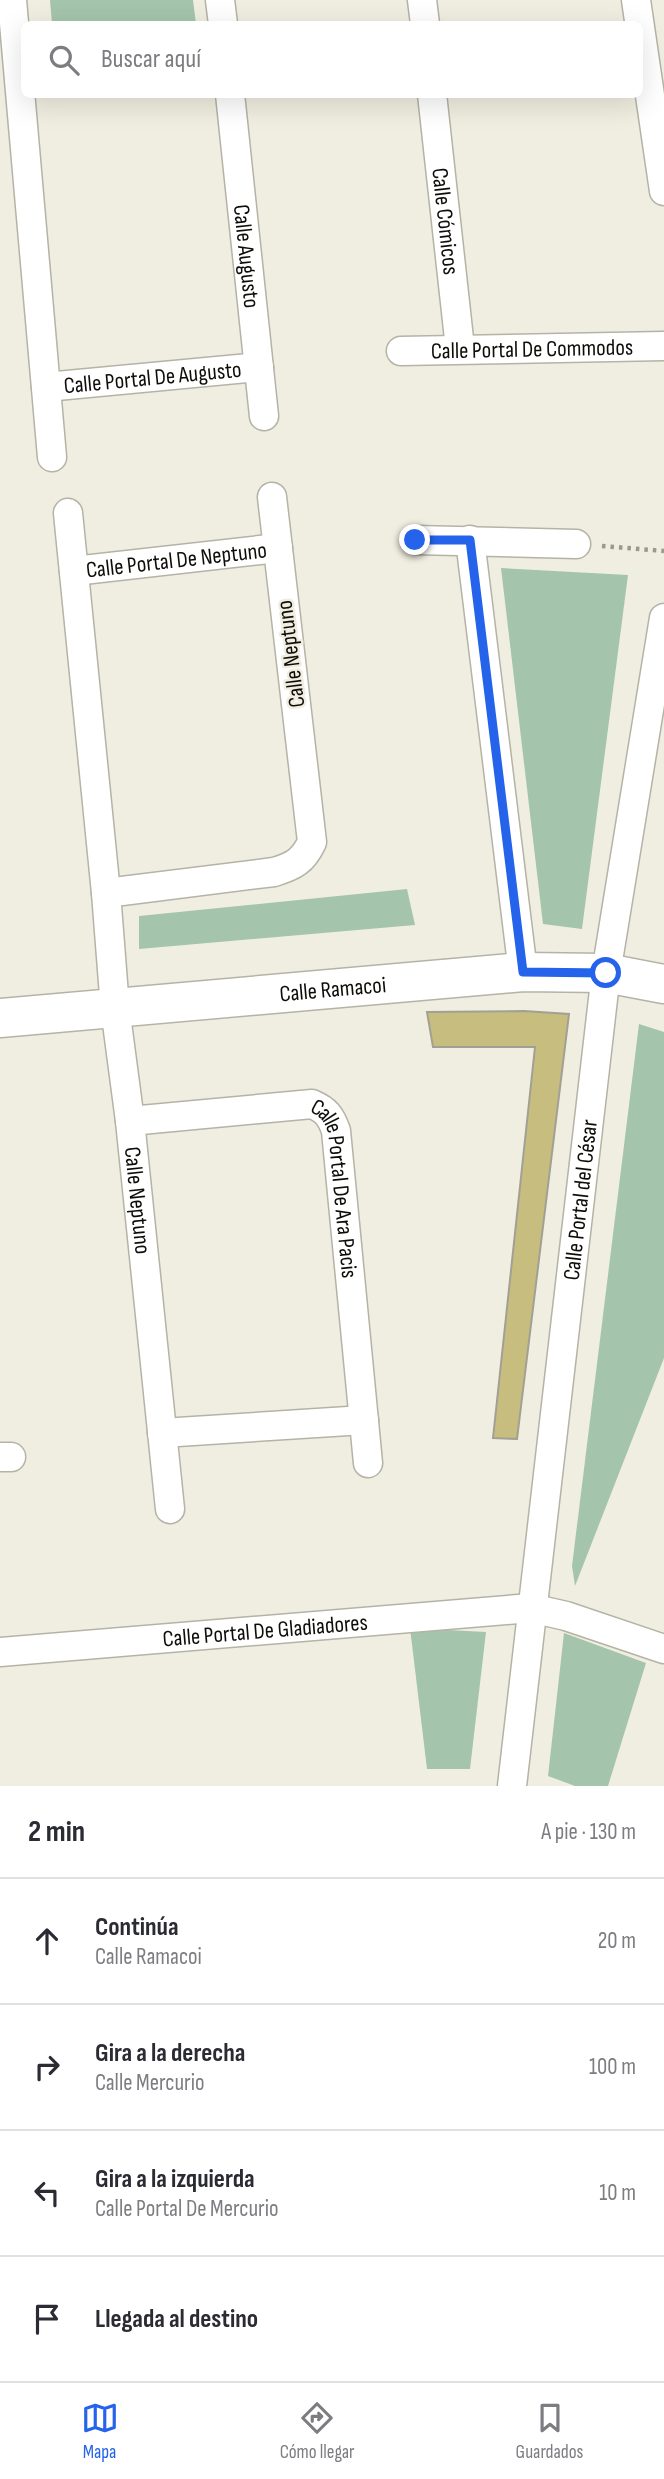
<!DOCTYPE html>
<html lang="es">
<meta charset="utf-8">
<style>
:root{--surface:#fff;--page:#f7f7f7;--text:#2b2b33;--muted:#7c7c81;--line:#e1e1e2;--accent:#2563eb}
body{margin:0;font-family:"Sofia Sans Condensed",sans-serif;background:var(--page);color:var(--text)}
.stop{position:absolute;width:21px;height:21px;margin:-16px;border:5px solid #2563eb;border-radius:50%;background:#fff}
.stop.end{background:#2563eb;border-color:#fff;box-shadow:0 2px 7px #0008}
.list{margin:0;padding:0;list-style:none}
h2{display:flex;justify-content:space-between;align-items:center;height:91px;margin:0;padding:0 28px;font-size:30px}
h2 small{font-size:23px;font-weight:400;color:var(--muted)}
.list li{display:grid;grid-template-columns:46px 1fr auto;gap:21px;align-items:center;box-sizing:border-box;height:126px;padding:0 28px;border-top:2px solid var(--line)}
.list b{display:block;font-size:26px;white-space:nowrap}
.list p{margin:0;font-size:23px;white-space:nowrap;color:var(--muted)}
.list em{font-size:23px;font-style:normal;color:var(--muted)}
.icon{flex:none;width:38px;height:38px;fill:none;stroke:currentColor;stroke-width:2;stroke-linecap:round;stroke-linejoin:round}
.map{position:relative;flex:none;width:664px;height:1786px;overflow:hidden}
.search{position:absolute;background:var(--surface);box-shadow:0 7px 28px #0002;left:21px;right:21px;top:21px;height:77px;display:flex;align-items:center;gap:18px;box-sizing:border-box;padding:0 24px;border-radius:10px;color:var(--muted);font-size:26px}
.sheet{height:595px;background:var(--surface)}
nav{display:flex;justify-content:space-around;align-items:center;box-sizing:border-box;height:98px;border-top:2px solid var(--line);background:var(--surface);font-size:19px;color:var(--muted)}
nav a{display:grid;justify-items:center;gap:4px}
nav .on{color:var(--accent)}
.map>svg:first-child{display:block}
</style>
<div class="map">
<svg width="664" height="1786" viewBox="0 0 664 1786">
<rect width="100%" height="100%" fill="#f0eee0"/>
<g fill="#a4c5ab">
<path d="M50,0H193L196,24H52Z"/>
<path d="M501,568L628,575L582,929L543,924Z"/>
<path d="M407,889L415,925L139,949V916Z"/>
<path d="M639,1024L664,1032V1358L575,1586L572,1566Z"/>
<path d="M410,1628L486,1632L470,1769H427Z"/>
<path d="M564,1633L646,1663L608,1786H575L548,1776Z"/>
</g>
<path fill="#c7bd7f" stroke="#a2a094" stroke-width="2" d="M524,1011L569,1014L517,1439L493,1438L535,1047H433L427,1012Z"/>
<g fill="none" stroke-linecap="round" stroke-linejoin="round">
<defs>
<g id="street">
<path d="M12,0L52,457"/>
<path d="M220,0L223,24"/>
<path d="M422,0L425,24"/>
<path d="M636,0L664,191"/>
<path id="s1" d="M230,94L264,416"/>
<path id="s2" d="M432,94L460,348"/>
<path id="s3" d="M401,351L664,346"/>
<path id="s4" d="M46,387L259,367"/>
<path id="s5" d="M68,513L106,893L115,1008L130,1121L170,1509"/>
<path d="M415,540L576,544"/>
<path d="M470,540L523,972"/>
<path id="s6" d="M74,571L278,548"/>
<path d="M106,893L274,872C294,866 303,861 312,842L272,497"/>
<path id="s7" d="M130,1121L312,1104C326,1110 331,1116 336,1131L368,1463"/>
<path d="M162,1433L364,1420"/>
<path d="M0,1457H11"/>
<path id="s8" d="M0,1652L531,1608L566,1616L664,1649"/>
<path id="s9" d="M512,1786L606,973L664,618"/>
</g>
<g id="secondary">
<path id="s10" d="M0,1018L523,972L606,973L664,984"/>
</g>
</defs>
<use href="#street" stroke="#b5b3a6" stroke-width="31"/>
<use href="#secondary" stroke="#b5b3a6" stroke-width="41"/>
<path stroke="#9a998f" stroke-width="4.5" stroke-dasharray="3.5 5" stroke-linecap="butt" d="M602,546L664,551"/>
<use href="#street" stroke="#fff" stroke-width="28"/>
<use href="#secondary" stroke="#fff" stroke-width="38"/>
</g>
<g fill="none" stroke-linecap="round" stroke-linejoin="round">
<path stroke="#2563eb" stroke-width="9" d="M415,540H470L523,972L606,973"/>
</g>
<g text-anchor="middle" stroke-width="5" stroke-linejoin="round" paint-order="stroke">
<g font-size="23" fill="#0e0d09" stroke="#f0eee0">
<text dy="8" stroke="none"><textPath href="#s2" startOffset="128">Calle Cómicos</textPath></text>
<text dy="8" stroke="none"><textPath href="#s1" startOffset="163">Calle Augusto</textPath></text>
<text dy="8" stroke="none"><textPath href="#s3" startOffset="131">Calle Portal De Commodos</textPath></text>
<text dy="8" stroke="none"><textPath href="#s4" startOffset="107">Calle Portal De Augusto</textPath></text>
<text dy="8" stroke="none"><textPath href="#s6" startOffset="103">Calle Portal De Neptuno</textPath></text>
<text transform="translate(290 654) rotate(-97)" y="8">Calle Neptuno</text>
<text dy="8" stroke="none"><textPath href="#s10" startOffset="334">Calle Ramacoi</textPath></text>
<text dy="8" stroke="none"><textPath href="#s7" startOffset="276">Calle Portal De Ara Pacis</textPath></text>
<text dy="8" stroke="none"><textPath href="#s5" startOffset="691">Calle Neptuno</textPath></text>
<text dy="8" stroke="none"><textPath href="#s9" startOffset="590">Calle Portal del César</textPath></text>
<text dy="8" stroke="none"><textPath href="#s8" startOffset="266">Calle Portal De Gladiadores</textPath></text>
</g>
</g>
</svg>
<div class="stop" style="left:606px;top:973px"></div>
<div class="stop end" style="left:415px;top:540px"></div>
<div class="search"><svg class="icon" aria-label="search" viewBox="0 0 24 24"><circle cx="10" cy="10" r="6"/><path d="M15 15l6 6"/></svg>Buscar aquí</div>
</div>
<section class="sheet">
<h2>2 min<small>A pie · 130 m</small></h2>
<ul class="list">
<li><svg class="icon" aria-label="ahead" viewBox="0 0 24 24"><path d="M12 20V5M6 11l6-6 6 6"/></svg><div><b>Continúa</b><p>Calle Ramacoi</p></div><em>20 m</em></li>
<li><svg class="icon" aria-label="right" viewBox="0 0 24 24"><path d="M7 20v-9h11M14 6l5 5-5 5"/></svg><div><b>Gira a la derecha</b><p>Calle Mercurio</p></div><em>100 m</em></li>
<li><svg class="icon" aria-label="left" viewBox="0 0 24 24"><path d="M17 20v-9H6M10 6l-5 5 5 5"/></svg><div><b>Gira a la izquierda</b><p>Calle Portal De Mercurio</p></div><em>10 m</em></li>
<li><svg class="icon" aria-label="arrive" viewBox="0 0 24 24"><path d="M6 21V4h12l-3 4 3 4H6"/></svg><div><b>Llegada al destino</b></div></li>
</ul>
</section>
<nav>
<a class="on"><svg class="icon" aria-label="map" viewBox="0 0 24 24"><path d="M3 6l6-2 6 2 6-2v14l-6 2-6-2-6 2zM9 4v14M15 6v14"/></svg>Mapa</a>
<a><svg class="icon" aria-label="directions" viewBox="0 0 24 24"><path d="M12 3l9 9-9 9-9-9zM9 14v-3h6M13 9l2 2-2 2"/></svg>Cómo llegar</a>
<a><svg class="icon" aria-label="saved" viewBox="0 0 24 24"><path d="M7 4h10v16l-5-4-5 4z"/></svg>Guardados</a>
</nav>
